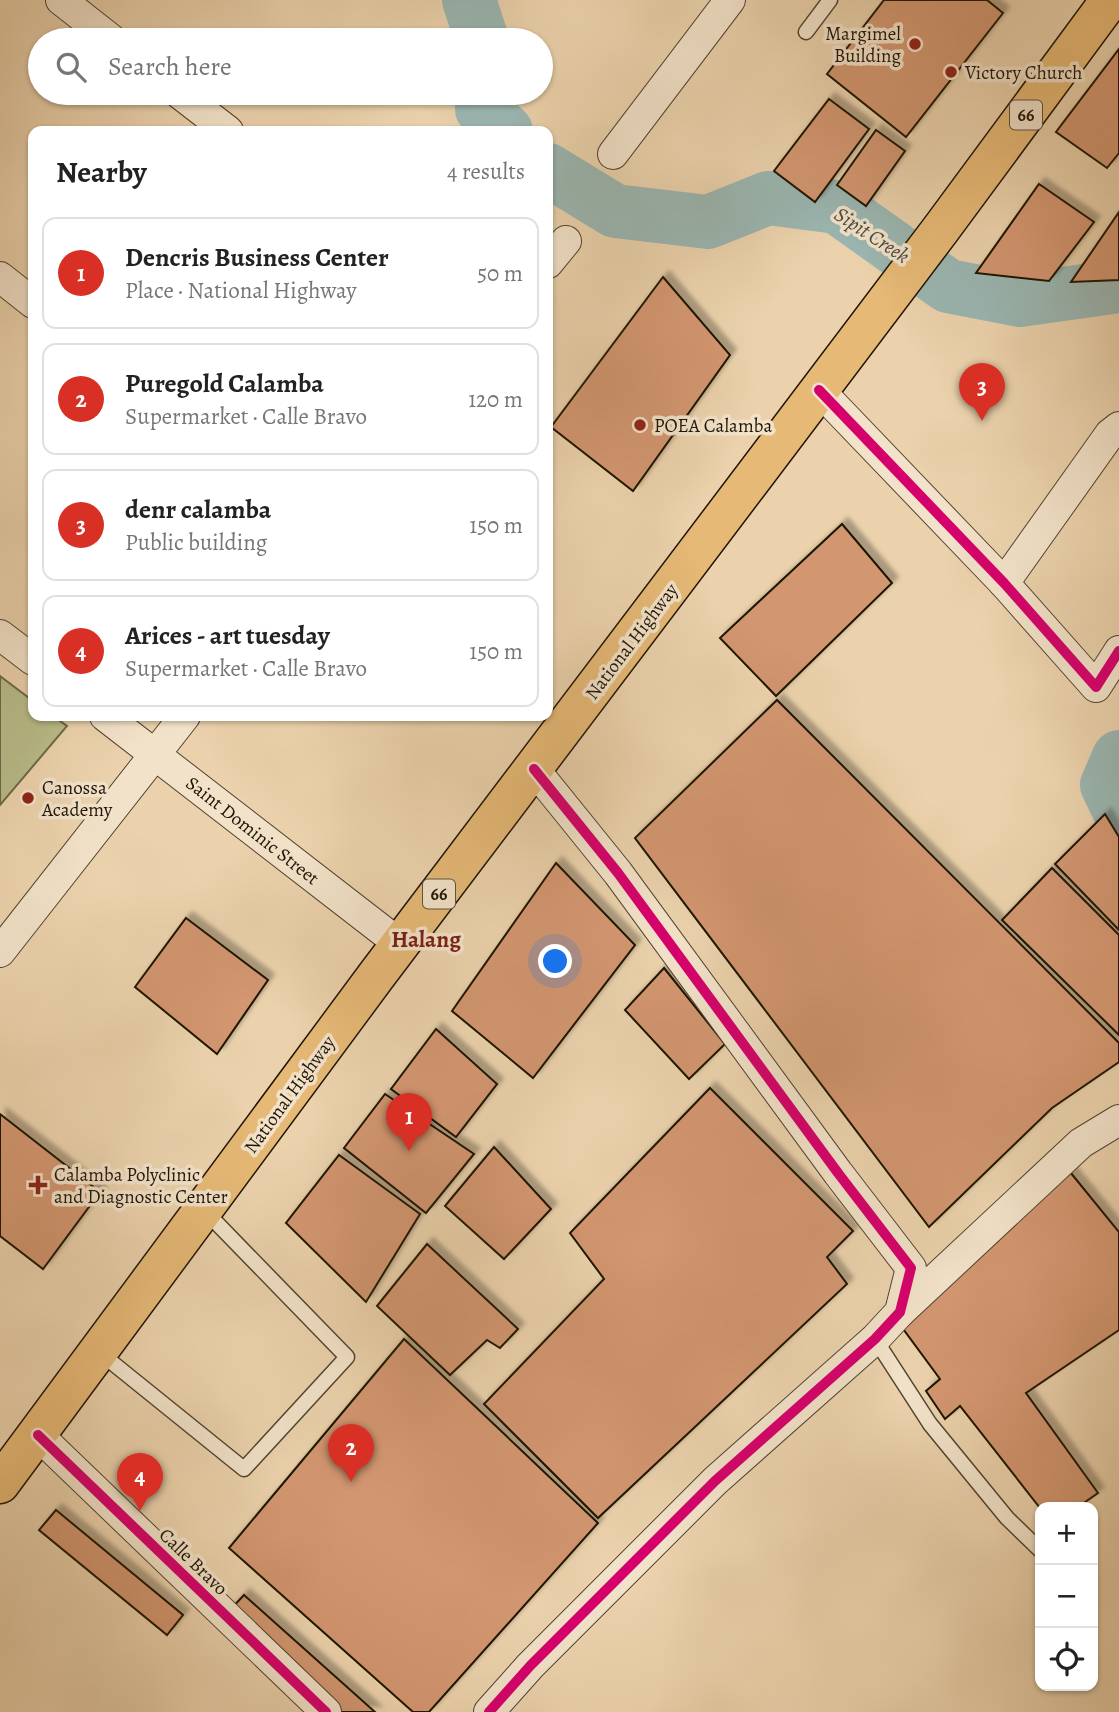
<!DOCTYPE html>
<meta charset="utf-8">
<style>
:root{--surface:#fff;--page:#f6f6f6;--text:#222;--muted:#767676;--line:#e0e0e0;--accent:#d93025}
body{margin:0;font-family:Alegreya,serif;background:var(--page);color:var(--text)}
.controls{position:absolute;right:21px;bottom:21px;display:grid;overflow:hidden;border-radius:14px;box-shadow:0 2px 5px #0004}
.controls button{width:63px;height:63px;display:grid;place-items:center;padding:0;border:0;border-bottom:2px solid var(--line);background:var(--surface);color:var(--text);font:35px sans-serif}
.you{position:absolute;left:556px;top:962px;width:24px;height:24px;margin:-18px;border:5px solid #fff;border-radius:50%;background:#1a73e8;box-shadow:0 0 0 10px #1a73e833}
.badge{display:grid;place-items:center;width:46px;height:46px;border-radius:50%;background:var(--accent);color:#fff;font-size:23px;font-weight:700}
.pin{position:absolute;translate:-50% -58px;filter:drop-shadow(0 2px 4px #0008)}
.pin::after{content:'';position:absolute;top:37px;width:24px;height:21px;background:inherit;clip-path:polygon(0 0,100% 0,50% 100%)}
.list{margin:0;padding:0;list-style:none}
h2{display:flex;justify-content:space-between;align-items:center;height:91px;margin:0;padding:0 28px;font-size:30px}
h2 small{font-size:23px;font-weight:400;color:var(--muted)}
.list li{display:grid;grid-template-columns:46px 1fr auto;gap:21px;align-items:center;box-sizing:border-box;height:112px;margin:0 14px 14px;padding:0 14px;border:2px solid var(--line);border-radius:14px}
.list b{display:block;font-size:26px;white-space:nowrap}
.list p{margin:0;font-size:23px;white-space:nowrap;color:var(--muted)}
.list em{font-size:23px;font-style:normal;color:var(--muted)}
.icon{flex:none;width:38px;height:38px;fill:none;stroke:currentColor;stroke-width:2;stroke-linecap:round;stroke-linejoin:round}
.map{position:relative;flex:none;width:1119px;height:1712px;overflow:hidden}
.search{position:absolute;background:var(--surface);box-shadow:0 2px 5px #0004;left:28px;top:28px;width:525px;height:77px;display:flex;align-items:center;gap:18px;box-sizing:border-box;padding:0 24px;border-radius:38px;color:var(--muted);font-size:26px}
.panel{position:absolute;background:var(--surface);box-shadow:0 2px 5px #0004;left:28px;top:126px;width:525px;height:595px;border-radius:14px}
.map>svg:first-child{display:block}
</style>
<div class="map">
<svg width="1119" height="1712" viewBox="0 0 1119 1712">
<defs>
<filter id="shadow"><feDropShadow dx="6" dy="-6" stdDeviation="2" flood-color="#0004"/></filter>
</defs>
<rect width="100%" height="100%" fill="#ebd2ac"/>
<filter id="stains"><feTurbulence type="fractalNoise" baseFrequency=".00286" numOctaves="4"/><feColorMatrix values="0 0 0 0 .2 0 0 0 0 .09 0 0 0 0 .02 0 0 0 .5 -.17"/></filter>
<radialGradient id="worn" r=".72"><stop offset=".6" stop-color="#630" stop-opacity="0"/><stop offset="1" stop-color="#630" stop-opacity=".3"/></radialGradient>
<path fill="#b8bb89" stroke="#6c6848" stroke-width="2" d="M0,676L33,701V716H53L67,726L0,805Z"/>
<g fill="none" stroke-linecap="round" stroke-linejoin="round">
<g stroke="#9ab6b1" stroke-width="54">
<path d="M469,0L482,40"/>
<path d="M482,93V109L506,131"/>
<path d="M548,170L615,211L708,222L768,198L837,207L948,286L1020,300L1119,286"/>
<path d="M1119,757L1107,785L1119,810"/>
</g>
</g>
<g fill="#d2966f" stroke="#1f1406" stroke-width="2" filter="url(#shadow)">
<path d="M884,0H987L1003,13L906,137L827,74Z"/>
<path d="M1119,49V153L1107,168L1056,132Z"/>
<path d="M829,99L869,129L815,202L774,171Z"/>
<path d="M876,130L905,151L866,206L837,185Z"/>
<path d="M1039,184L1094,222L1049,281L976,273Z"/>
<path d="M1119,212V280L1071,282Z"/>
<path d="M663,277L730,355L633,491L551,427Z"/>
<path d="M842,524L892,583L776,696L720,638Z"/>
<path d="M777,700L1119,1043V1062L1052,1108L929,1227L635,838Z"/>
<path d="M1105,814L1119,837V930L1055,864Z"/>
<path d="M556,863L635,945L533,1078L452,1011Z"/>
<path d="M1052,868L1119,935V1035L1002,920Z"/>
<path d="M186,918L268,980L217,1054L135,987Z"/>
<path d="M664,968L725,1044L689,1079L625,1010Z"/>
<path d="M436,1029L497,1084L456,1137L391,1089Z"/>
<path d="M710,1088L853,1231L827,1257L847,1284L598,1518L484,1404L604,1279L570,1233Z"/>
<path d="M385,1094L474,1154L426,1213L344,1148Z"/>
<path d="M0,1114L100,1192L43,1269L0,1236Z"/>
<path d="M494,1147L551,1209L504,1259L445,1206Z"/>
<path d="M339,1155L420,1214L366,1302L286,1223Z"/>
<path d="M1066,1167L1119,1232V1330L1026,1393L1098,1493L1078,1507L1040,1508L960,1406L945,1419L926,1391L940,1379L901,1326Z"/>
<path d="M427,1244L518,1329L500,1348L487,1340L450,1375L377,1306Z"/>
<path d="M404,1339L598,1523L429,1712H413L229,1548Z"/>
<path d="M56,1510L183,1615L167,1635L39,1530Z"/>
<path d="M244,1595L375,1712H340L230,1610Z"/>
</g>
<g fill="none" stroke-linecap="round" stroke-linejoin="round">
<defs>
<g id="lane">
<path d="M806,32L830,0"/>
<path d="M875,1339L930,1424L1007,1518L1040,1550"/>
<path d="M99,1352L244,1469L347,1357L205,1211"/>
</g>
<g id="street">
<path d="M61,0L112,40"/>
<path d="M179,93L228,131"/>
<path d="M613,154L730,0"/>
<path d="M548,263L566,241"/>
<path d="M0,277L33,303"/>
<path d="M819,390L1004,583L1096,687L1119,651"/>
<path d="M1004,583L1110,434L1119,427"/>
<path d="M0,635L33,660"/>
<path d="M105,716L401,945"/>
<path d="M0,952L185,716"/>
<path d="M900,1312L1081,1143L1119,1120"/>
<path d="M38,1435L326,1712"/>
<path d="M489,1712L530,1666L715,1481L875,1339L900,1312L911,1268L838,1173L618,873L534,769"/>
</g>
<path id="primary" d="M0,1484L376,976L941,229L1110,0"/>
</defs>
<use href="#lane" stroke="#524430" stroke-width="17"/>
<use href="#street" stroke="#524430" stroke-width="32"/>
<use href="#primary" stroke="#1f1406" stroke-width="41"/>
<use href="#lane" stroke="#f2e2c9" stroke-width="14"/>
<use href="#street" stroke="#f2e2c9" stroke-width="30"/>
<use href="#primary" stroke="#e6b976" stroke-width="38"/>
<defs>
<g id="cycleway">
<path d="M819,390L1004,583L1096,687L1119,651"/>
<path d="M38,1435L326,1712"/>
<path d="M489,1712L530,1666L715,1481L875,1339L900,1312L911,1268L838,1173L618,873L534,769"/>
</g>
</defs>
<use href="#cycleway" stroke="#f2e2c9" stroke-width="15"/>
<use href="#cycleway" stroke="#d6006c" stroke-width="10"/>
</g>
<g fill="#8f2418" stroke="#f2e2c9" stroke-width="2.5">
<circle cx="915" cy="44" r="7"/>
<circle cx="951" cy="72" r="7"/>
<circle cx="640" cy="425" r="7"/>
<circle cx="28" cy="798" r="7"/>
<path d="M34.5 1174.5h7v7h7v7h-7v7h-7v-7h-7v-7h7z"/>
</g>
<g text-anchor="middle" stroke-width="7" stroke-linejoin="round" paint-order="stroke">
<g fill="#f2e2c9" stroke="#5e5240" stroke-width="2">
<rect x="1010" y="100.5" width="32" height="29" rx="5"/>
<rect x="423" y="879.5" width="32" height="29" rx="5"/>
</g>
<g font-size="18" font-weight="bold" fill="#1f1406">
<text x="1026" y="121">66</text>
<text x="439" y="900">66</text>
</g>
<g font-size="19" fill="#1f1406" stroke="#f2e2c9" text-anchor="start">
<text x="901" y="40" text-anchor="end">Margimel<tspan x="901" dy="22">Building</tspan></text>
<text x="965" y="79">Victory Church</text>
<text x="654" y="432">POEA Calamba</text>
<text x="42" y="794">Canossa<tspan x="42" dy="22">Academy</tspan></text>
<text x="54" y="1181">Calamba Polyclinic<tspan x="54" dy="22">and Diagnostic Center</tspan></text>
</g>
<g font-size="19" fill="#1f1406" stroke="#f2e2c9">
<text transform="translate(631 641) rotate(-53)" y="7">National Highway</text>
<text transform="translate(253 830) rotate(38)" y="7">Saint Dominic Street</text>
<text transform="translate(289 1094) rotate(-54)" y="7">National Highway</text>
<text transform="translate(194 1561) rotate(44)" y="7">Calle Bravo</text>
</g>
<g font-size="21" font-style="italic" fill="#4a4d42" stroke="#f2e2c9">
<text transform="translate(872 235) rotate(33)" y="7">Sipit Creek</text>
</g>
<g font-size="23" font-weight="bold" fill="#7a1f14" stroke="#f2e2c9">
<text x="426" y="947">Halang</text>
</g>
</g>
<rect width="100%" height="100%" filter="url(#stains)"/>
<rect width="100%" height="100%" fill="url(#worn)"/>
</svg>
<div class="controls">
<button>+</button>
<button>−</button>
<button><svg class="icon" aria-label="locate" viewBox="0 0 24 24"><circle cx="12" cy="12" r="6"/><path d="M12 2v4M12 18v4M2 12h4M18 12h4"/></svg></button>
</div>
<div class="you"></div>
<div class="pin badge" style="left:409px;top:1151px">1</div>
<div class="pin badge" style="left:351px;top:1482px">2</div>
<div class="pin badge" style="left:982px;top:421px">3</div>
<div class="pin badge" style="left:140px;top:1511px">4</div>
<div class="search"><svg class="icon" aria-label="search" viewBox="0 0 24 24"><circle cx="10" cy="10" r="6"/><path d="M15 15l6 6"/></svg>Search here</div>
<section class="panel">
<h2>Nearby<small>4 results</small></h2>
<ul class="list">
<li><span class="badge">1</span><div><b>Dencris Business Center</b><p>Place · National Highway</p></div><em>50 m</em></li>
<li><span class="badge">2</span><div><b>Puregold Calamba</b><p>Supermarket · Calle Bravo</p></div><em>120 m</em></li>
<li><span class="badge">3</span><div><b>denr calamba</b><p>Public building</p></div><em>150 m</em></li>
<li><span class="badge">4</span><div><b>Arices - art tuesday</b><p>Supermarket · Calle Bravo</p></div><em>150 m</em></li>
</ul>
</section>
</div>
